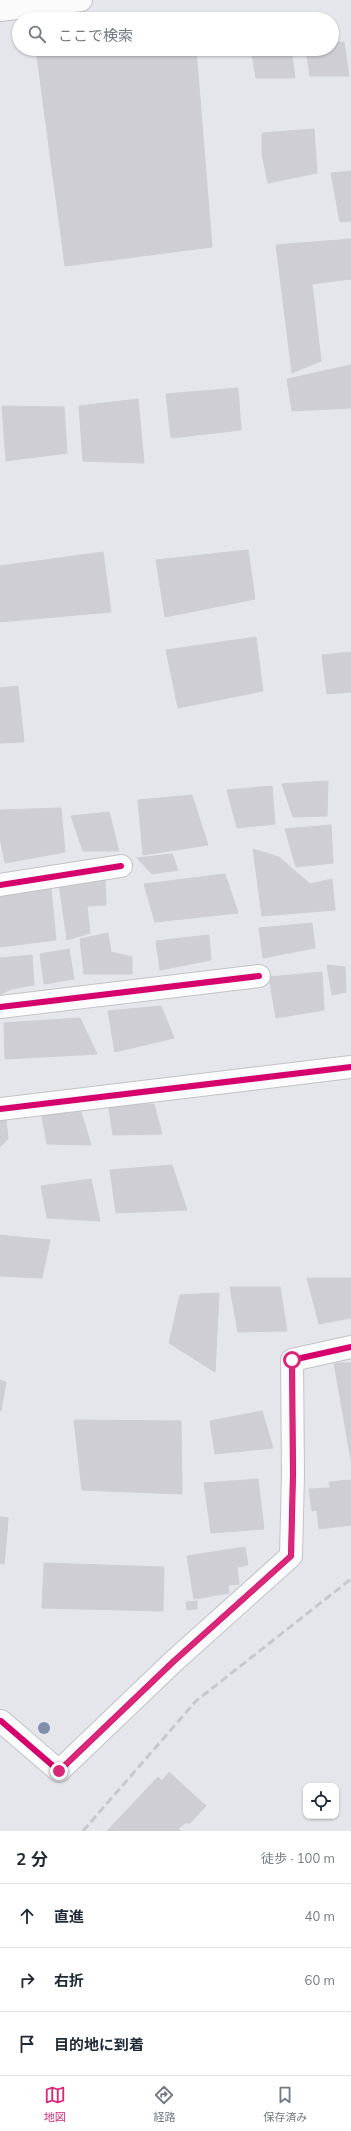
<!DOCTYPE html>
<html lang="ja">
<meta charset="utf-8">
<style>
:root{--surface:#fff;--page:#f2f2f3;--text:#1f2937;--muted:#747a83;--line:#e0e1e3;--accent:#db2777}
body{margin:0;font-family:Mulish,"Noto Sans JP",sans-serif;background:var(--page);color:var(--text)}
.controls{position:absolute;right:12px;bottom:12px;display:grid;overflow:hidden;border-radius:8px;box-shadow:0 1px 3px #0004}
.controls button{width:36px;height:36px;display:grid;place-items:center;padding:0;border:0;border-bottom:1px solid var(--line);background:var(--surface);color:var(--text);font:20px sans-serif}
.stop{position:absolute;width:12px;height:12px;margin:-9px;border:3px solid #db2777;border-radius:50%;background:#fff}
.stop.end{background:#db2777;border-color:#fff;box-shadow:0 1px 4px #0008}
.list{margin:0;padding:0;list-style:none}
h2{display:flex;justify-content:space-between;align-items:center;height:52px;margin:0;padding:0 16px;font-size:17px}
h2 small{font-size:13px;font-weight:400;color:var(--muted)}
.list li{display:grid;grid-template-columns:26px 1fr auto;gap:12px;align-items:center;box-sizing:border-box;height:64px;padding:0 16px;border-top:1px solid var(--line)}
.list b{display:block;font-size:15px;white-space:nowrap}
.list em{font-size:13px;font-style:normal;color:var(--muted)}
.icon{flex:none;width:22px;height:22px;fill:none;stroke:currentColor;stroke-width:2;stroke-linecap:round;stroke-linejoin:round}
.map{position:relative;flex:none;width:351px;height:1831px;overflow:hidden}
.search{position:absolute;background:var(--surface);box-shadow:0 1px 3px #0004;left:12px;right:12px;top:12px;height:44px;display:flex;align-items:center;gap:10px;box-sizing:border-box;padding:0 14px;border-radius:22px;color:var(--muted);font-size:15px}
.sheet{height:244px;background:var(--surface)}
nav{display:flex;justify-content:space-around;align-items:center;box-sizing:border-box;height:56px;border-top:1px solid var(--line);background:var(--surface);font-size:11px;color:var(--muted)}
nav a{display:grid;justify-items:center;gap:2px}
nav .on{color:var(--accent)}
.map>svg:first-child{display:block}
</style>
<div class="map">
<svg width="351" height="1831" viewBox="0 0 351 1831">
<rect width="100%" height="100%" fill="#e5e6eb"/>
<g fill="#ceced4" stroke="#cecfd4">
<path d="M332,42H344L349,76H310L306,49H332Z"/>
<path d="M36,49H196L212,247L65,266Z"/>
<path d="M251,49H291L295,78H256Z"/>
<path d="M314,129L317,173L268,183L262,154V133Z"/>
<path d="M351,171V221L340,222L331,173Z"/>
<path d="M351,239V279L312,284L321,361L292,373L276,245Z"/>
<path d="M351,365V408L292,411L287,379Z"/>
<path d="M238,388L241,430L171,438L166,394Z"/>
<path d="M138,399L144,463L83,461L79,406Z"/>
<path d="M2,406L64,407L67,453L6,461Z"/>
<path d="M248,550L255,599L165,617L156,560Z"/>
<path d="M103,552L111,612L0,622V566Z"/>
<path d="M256,637L263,691L178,708L166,650Z"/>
<path d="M351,652V692L327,694L322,655Z"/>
<path d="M18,686L24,742L0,743V688Z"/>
<path d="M328,781L327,816L293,817L282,784Z"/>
<path d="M272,786L275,824L237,828L227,790Z"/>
<path d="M192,795L208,845L143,855L138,800Z"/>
<path d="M61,808L65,852L5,863L0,838V810Z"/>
<path d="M109,812L119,851H83L71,816Z"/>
<path d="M331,825L333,863L296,867L285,829Z"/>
<path d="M253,849L279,857L310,884L332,879L335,910L262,916Z"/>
<path d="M172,854L178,870L152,874L137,858Z"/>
<path d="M225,874L238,913L155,922L144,884Z"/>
<path d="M105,880L106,905L87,906L90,933L67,940L59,884Z"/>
<path d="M51,889L56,940L0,947V894Z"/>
<path d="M312,923L315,948L263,958L259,928Z"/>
<path d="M108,933L111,952L132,957V974H84L80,939Z"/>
<path d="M209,935L211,960L160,970L156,941Z"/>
<path d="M69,949L74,979L44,984L40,954Z"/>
<path d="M32,955L34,985L11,989L0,995V958Z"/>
<path d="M327,965L345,967L346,992L332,995Z"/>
<path d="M322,972L324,1010L276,1018L269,977Z"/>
<path d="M161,1006L174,1038L115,1052L108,1011Z"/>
<path d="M80,1018L97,1054L5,1059L4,1023Z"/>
<path d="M108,1103L154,1104L162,1134L113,1135Z"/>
<path d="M80,1109L91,1145L47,1144L41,1111Z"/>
<path d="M0,1119H6L8,1139L0,1147Z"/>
<path d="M172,1165L187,1210L116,1213L110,1170Z"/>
<path d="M91,1179L100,1221L47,1218L41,1186Z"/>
<path d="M0,1235L50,1240L42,1278L0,1276Z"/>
<path d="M307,1278H351V1318L319,1324Z"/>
<path d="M230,1287H280L287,1331L238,1332Z"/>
<path d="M219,1293L215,1372L169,1343L180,1295Z"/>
<path d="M334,1363H351V1460Z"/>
<path d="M0,1380L6,1382L1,1411H0Z"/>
<path d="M262,1411L273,1448L215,1454L210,1421Z"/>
<path d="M74,1420L181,1421L182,1494L82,1490Z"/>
<path d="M258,1479L264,1529L211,1533L204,1483Z"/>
<path d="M351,1480V1525L319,1529L317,1510L312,1511L309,1489L330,1488L329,1482Z"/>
<path d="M0,1517L8,1518L4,1564L0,1563Z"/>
<path d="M0,1517L8,1518L4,1564L0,1563Z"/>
<path d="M245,1547L248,1565L237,1567L239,1584L228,1585L229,1593L194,1599L187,1556Z"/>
<path d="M44,1563L164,1567L163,1611L42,1608Z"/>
<path d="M197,1601V1609L187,1610L186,1602Z"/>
<path d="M169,1772L206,1806L190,1823H185L178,1829L181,1831H107L158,1777L162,1781Z"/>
</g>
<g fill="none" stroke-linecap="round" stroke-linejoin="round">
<defs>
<g id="minor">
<path d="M0,10L81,0"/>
<path d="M0,885L121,866"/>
<path d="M0,1007L259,976"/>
<path d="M0,1109L351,1067"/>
<path d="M1,1721L59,1771L174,1661L291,1556L293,1474L292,1360L351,1347"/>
</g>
</defs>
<use href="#minor" stroke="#c2c3c8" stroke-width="24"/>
<use href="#minor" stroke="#fbfbfc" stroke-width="22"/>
<path stroke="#c7c7cc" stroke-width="3" stroke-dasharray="8 4" stroke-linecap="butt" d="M83,1831L196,1701L351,1579"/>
<defs>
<g id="cycleway">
<path d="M0,885L121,866"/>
<path d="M0,1007L259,976"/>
<path d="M0,1109L351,1067"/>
<path d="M1,1721L59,1771L174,1661L291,1556L293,1474L292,1360L351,1347"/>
</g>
</defs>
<use href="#cycleway" stroke="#f4f6fa" stroke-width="8"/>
<use href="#cycleway" stroke="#d6006c" stroke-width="6"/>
</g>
<circle fill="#7f8fab" cx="44" cy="1728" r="6"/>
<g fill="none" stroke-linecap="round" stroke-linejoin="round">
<path stroke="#db2777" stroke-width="5" d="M59,1771L174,1661L291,1556L293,1474L292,1360"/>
</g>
</svg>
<div class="controls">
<button><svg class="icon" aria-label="locate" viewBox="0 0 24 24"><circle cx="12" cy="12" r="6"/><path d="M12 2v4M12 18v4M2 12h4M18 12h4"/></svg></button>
</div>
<div class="stop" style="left:292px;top:1360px"></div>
<div class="stop end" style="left:59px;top:1771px"></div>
<div class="search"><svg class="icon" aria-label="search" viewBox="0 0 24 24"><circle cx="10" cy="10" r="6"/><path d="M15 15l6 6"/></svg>ここで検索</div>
</div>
<section class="sheet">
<h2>2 分<small>徒歩 · 100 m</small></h2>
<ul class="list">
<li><svg class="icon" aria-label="ahead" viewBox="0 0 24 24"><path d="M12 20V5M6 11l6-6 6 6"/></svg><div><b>直進</b></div><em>40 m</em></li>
<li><svg class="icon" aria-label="right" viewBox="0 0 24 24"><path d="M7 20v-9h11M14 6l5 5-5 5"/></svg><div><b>右折</b></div><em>60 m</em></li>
<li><svg class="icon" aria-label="arrive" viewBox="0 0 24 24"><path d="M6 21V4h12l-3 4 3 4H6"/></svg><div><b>目的地に到着</b></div></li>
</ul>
</section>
<nav>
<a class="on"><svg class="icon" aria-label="map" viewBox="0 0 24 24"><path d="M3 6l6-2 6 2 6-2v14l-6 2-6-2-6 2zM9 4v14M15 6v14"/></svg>地図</a>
<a><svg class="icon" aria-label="directions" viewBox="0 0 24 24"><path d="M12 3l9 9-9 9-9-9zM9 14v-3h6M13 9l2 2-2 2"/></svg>経路</a>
<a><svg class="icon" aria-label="saved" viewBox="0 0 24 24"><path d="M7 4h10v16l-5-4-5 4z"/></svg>保存済み</a>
</nav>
